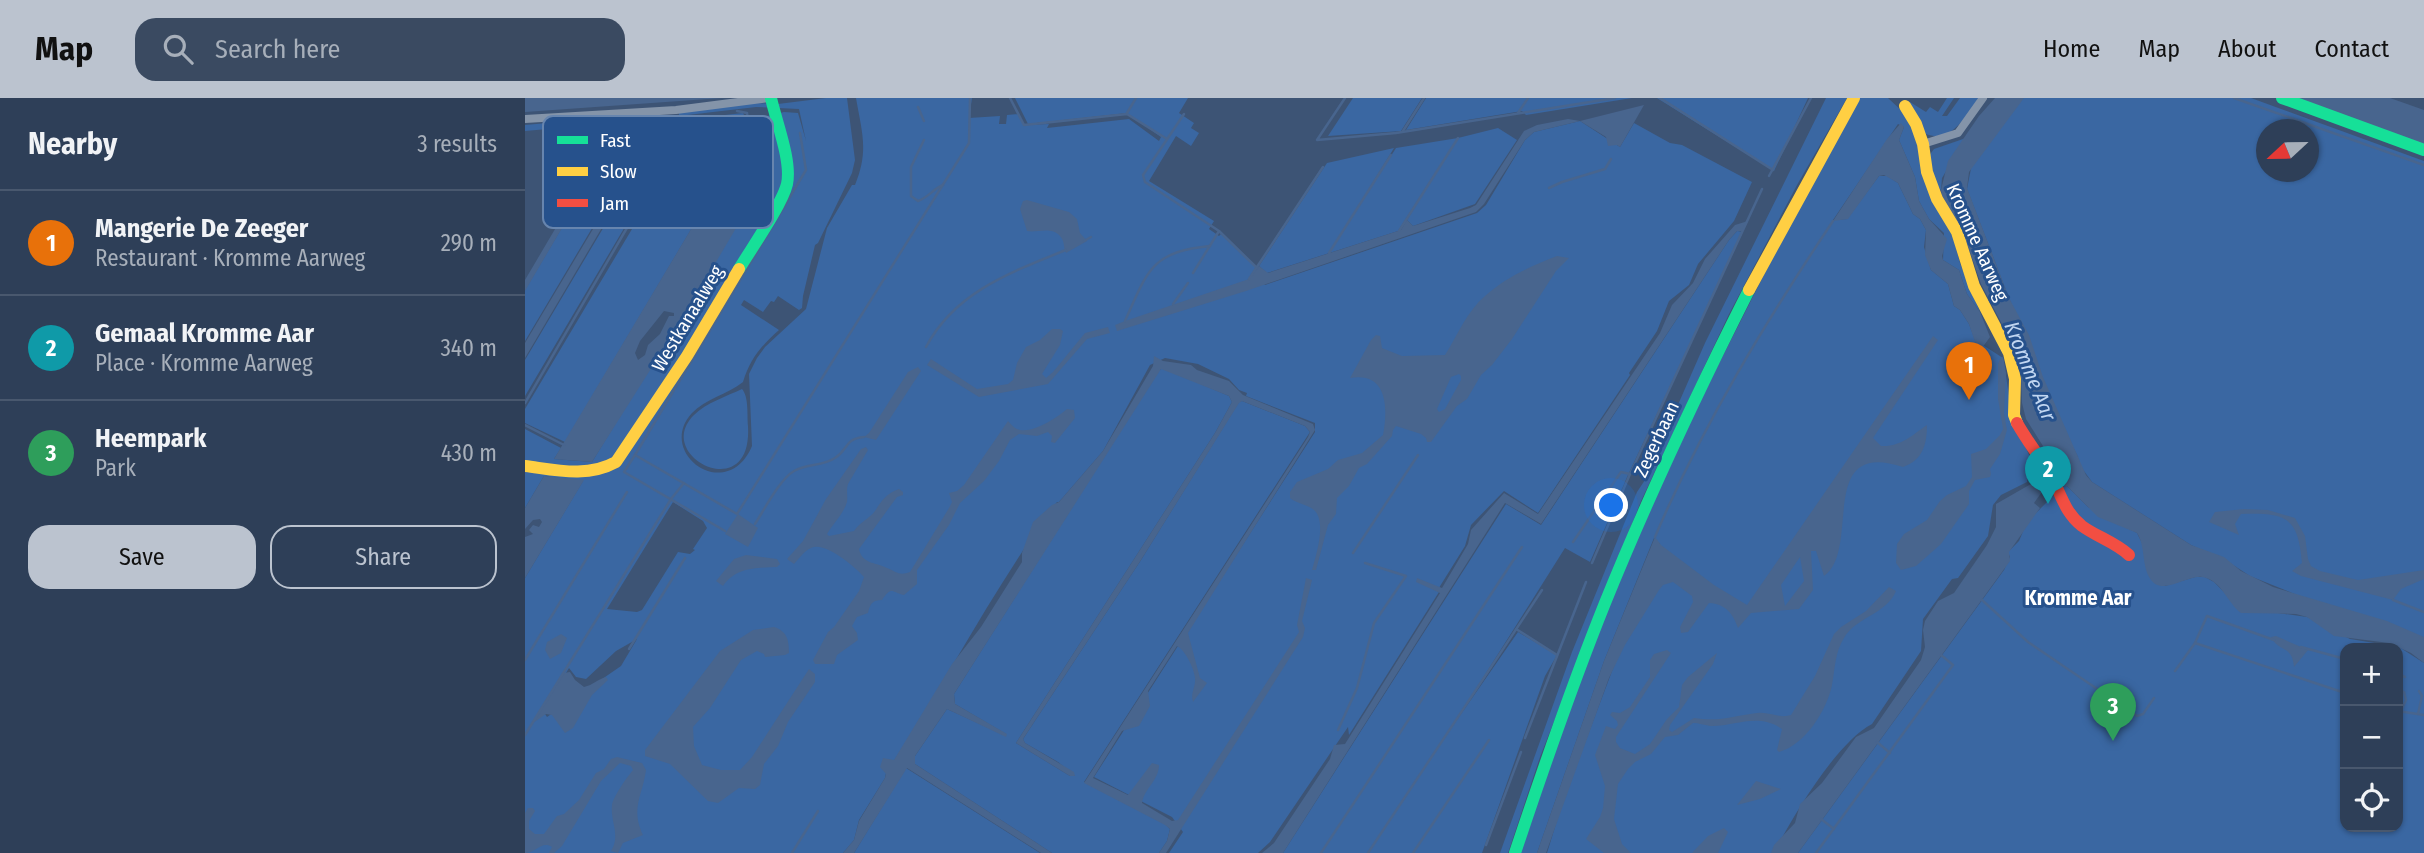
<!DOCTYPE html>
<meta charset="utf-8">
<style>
:root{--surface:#2e3f58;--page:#3a4a61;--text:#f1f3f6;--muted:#a7afba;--line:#49586e;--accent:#bbc3cf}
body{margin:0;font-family:"Fira Sans Condensed",sans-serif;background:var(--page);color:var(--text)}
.controls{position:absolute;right:21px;bottom:21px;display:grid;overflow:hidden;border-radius:14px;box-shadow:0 2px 5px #0004}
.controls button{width:63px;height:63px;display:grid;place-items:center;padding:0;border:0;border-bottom:2px solid var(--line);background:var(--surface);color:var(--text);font:35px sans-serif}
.compass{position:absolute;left:1731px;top:21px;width:63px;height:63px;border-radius:50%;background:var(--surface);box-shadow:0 2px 5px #0004;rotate:248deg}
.you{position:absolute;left:1087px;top:408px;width:24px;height:24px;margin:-18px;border:5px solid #fff;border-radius:50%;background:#1a73e8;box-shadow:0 0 0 10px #1a73e833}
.badge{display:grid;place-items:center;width:46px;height:46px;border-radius:50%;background:var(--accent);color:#fff;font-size:23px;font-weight:700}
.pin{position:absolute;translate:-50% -58px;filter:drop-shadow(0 2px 4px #0008)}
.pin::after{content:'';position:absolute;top:37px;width:24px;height:21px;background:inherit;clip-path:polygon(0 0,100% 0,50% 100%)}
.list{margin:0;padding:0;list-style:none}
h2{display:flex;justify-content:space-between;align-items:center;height:91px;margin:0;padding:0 28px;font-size:30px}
h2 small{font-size:23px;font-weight:400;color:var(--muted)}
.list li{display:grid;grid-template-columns:46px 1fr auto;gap:21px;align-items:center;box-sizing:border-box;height:105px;padding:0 28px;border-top:2px solid var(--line)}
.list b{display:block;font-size:26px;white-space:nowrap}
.list p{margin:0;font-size:23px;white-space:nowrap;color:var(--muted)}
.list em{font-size:23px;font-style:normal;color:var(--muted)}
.actions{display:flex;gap:14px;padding:21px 28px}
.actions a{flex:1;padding:16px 0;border:2px solid var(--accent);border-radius:21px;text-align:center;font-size:24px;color:var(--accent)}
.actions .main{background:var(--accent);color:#111}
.icon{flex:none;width:38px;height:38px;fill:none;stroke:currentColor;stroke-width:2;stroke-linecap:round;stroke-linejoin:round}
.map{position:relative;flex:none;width:1899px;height:755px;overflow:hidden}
header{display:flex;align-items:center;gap:42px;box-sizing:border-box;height:98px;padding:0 35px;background:var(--accent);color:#111}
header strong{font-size:33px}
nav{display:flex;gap:38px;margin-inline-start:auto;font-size:24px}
.search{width:490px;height:63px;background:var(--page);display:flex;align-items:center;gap:18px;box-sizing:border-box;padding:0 24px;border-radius:21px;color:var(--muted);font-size:26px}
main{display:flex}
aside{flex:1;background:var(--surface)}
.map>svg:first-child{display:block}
</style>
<header>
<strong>Map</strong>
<div class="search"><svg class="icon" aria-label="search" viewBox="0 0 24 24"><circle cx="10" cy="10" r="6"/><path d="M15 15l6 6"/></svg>Search here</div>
<nav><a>Home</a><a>Map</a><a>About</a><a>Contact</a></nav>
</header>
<main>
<aside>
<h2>Nearby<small>3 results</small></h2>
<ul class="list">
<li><span class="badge" style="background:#e8710a">1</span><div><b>Mangerie De Zeeger</b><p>Restaurant · Kromme Aarweg</p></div><em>290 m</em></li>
<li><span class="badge" style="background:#0f9aa8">2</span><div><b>Gemaal Kromme Aar</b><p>Place · Kromme Aarweg</p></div><em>340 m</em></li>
<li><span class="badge" style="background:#2e9e5b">3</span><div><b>Heempark</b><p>Park</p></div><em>430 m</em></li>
</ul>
<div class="actions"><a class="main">Save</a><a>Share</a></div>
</aside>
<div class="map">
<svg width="1899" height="755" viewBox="0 0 1899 755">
<rect width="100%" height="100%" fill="#3d5475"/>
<g fill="#3a67a2" fill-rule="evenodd">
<path d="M301,0H322L330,62L327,75L293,145L290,147L278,198L277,210L274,212L253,198L249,204L246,203L238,214L219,202L216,207L254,232C236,248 225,261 218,284C203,296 180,301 167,315C130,355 202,407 227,348L224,276L232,260L240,249L281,211L302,130L327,87H330C344,53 337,35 331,0H447L444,20L475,18L474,26H481L482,17L493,16L499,27L524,26L522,30L604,21L634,43L636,39L602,15L503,26L490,0H663L654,15L669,25L666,30L674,35L666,48L651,38L624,83L689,123L684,131L694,138L696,136L731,169L728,174L740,187L952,115L961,107L1000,42L1009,34L1055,23L1095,49L1109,25L1145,45L1157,47L1227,84L1209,123L1173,166L1164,187L1144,203L1132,233L1104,275L1105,277L1013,415L979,393L946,427L940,448L912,493L914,494L824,637L823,629L745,744L733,755H644L658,734L647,719L569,679L790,334V325L721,298L722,295L714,292L704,281L673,266L640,260L625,267L578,353L534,404H532C468,490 420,586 361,675L360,680L334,722L329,742L318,755H0V480L58,383L19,378L0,410V331L36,350L29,361L67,364L245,73L219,50L230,21L259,14L273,15L281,43L274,11L231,9L154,18V15L230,5L253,6ZM148,404L178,423L182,430L168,451L170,452L165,456L153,454L117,512L112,514L82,511ZM112,541L96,568L22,619L18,613L44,570L51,579L61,581L91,553Z"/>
<path d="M828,0H897L876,33L803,38Z"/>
<path d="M901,0H1107L1001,17L997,13L881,32Z"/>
<path d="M1132,0H1283L1249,73Z"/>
<path d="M1301,0H1322L1272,87L1204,216L1116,403L1015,659L983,755H975L1047,554L1112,394L1120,382L1180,245Z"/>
<path d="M1335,0H1363L1380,16L1389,30L1427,134L1435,165L1455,214L1442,196L1434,172L1418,162L1419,135L1404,121L1394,103L1390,79L1374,42L1379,29L1373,26L1308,122L1322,121L1354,78H1362L1373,85L1388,116L1395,121L1401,132L1399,149L1406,172L1423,186L1429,208L1435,212L1444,226L1450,242L1478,260L1488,322L1505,359L1502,384L1476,397L1468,407L1463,438L1433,480L1427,481L1398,521L1396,553L1347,626C1311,645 1268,718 1249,755H1022L1038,703L1135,446L1129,440L1079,563L1012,755H995L1071,532L1170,313L1281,94Z"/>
<path d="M1422,0H1429L1417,18H1422L1435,0H1454C1441,17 1427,46 1401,36L1383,7L1385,4L1401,14L1405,9L1413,14Z"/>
<path d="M1494,0H1726L1899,63V546L1829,514L1772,497L1725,478L1705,465L1666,447L1567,384L1556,369L1552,357L1542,338L1484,200L1442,91L1448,60ZM1742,32H1784V74H1742Z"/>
<path d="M218,15L222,23L212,54L40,344L0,325V311L173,20Z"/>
<path d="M78,20L153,24L163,22L0,298V262L112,73L104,68L0,243V192L77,62L59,41L57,28L0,33V27Z"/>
<path d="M973,30L992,42L950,106L888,128L882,122L912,72L873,133L742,175L734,168L802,65L869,50L807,151L871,50L933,40Z"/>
<path d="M1441,40L1417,80L1416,92L1409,86L1403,59L1409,51Z"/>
<path d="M1212,133L1218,134L1103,377L1065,464L1040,450L927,629L993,534L1032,557L1020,578L957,755H758L981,406L1016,427L1204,142Z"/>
<path d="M638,270L704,298L707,304L690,335L491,645L545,678H550L533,664L500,645L498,641L616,462L714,304L717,303L780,328L785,334L559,684L640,726L645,731L642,743L634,755H527L390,666V658L422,611L481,638V636L430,606L429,596L633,273Z"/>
<path d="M217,291C224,299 222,317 223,328C228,409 127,358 169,317C181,305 202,298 217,291Z"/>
<path d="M1542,388L1563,409L1612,435L1619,449L1620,462L1640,488L1670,479H1680L1689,484L1702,497L1753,515L1782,519L1825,541L1874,549L1899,565V755H1273L1479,472L1485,459L1483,454L1494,443L1502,424L1534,392L1533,389ZM1820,550H1873V729H1820Z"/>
<path d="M381,670L515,755H329Z"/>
</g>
<g fill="#48658e" fill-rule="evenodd">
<path d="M0,0H197L0,14Z"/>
<path d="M1470,0H1499L1444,74L1442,90L1484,200L1504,237L1518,279L1561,377L1567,384L1666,447L1699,459L1716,473L1748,489L1862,523L1899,539V565L1886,555L1864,545L1809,538L1782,519L1771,516L1716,515C1702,505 1697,482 1677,479C1662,477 1638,498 1626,482C1616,468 1621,449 1612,435L1573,419L1542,388L1533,389L1535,379L1530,376L1533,372L1501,321L1497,305L1496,273L1491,253L1456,186L1438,134L1417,99L1416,92L1423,63L1454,18Z"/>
<path d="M1762,0H1865L1899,12V50Z"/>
<path d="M1119,7L1095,49L1092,47L1083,48L1081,39L1055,23L1009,34L1000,42L959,106L951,114L721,193L592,233L590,227L600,223L724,181L734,168L743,175L876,132L882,122L888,128L945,110L951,107L999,33L1012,27L1043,21L1055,23Z"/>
<path d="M1376,25L1379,29L1374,42L1390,79L1394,103L1404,121L1422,141L1417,158L1418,162L1434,172L1442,196L1455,214L1465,239L1457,250L1451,247L1444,226L1435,212L1429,208L1423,186L1406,172L1400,157L1401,132L1395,121L1388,116L1373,85L1359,77L1354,78L1323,121L1308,123L1362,41Z"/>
<path d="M58,41C68,44 80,50 77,62L0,193V182L69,65L67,56L56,46L55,42Z"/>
<path d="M219,50L245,73L153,228L67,364L29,361L212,54ZM139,213L149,215V218H144L135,236L123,247L120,257L113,262L110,255L115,243Z"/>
<path d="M105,69L111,72L0,260V245Z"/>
<path d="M502,102L544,114L552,121L555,135L562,143L541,155C538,149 540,143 535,138C526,128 512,135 502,133L495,111L498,103Z"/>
<path d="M1223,123L1218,133H1212L1204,142L1016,426L980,405L758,755H737L749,745L805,661L809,647L820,646L915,495L891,484L892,480L917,490L943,446L946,432L979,395L1013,416L1135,235L1147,207L1168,185L1180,161L1210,127Z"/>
<path d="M1032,158L1044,160L1031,173L987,241L967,267L956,277L942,301L932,308L906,344H902L901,340L896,336L871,328L868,332L867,338L842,366L834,370L824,388L812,400L811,416L803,427L791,472H787C791,457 802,424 789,412C782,406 772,406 765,400V394L772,384L803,371L813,362L837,355L858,337C863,311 863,273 825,280L846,242L851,237L855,238L857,250L877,258L920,257C932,238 942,213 960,198C981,179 1006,168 1032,158ZM934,276L936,278V282L920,311L914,314L912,311L926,279Z"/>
<path d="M583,229L585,235L562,241L523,286L454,299L402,267L406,261L452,291L483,286L488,282L492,265L501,249L515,242L527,231H535L538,233L535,247L517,276L521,280L528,274L560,235Z"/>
<path d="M1408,238L1413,242L1348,340L1356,348C1376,349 1387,337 1402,327C1402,346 1398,362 1378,369C1290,340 1337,452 1299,478L1291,453H1286L1288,492L1274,511L1226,515L1213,530C1208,516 1201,506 1184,505L1163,534L1156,535L1155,529L1168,504L1167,498L1148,484L1138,487L1134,492L1100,547L1084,580L1021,755H1012L1079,563L1130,439L1136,447L1189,487L1222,507ZM1275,459L1279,483L1260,508L1256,487Z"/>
<path d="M629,258L638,263L666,267L672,272L704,283L718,297L788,326L790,332L663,535L675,580L682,585L668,604C665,595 671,589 670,580C669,570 660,552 652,548L623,593L625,608L614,628L597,633L568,680L603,697L627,665L634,667C634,682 619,691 617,705L647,723L653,722L774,534L772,527L781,480L787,482L777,523L780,530L778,539L641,755H634L642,743L645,731L640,727L559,685L783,339L785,334L780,328L717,303L714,305L616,462L498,641L500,645L549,674L550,678H545L491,645L690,335L707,304L704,298L636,271L429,596L430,606L482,636L481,639L422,611L390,658V666L527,755H516L382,670L329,755H318L329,742L334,723L360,680L361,676L355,669L358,660L369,662L427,566L456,529L497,464V455L508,424L527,407L534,404L578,353L628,268Z"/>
<path d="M1478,259L1481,275L1479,315L1482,332L1475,356L1465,371L1466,376L1465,379L1450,382L1444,393V406L1416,446L1391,468L1376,472L1371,465L1372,446L1379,436L1402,422L1415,403L1422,397L1441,388L1447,379L1446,356L1461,351L1475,337L1478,331L1473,301V266L1475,261Z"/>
<path d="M393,269L396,273L351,342L339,339L344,335L383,274Z"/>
<path d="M542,311L549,312L550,320L530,345L526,344L527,338L523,334L512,338L494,336L485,342L474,363L459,383L435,405L424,427L392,472V486L379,497C367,495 367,487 357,502C347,502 345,506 343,515L332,519L327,528L332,535L333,542L312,557L309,566H290L288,562L303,534L309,529L334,493L339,479C330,469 300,443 286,450C279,453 274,461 269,466L262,461L278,443L301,401L336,351L341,349L343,352L323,386C321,392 323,398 322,404C319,415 308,426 302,436L304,438L329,433C336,423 344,421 350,413C357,402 361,396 374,391L378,394V397L372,399L334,451C337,466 350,464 362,470C372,474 374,478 385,474L424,410L427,404L424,395L432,393L439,387L483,323C486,326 489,330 492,331C506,337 532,320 542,311Z"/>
<path d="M19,378L59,382L0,480V439L8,436L4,432L8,427L14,429L17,424L15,421L8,422L0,431V410Z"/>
<path d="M1511,383L1519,391L1509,405L1515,410L1484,454L1485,463L1273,755H1246L1249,747L1270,725L1275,706L1297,685L1331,639L1349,630L1396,562L1400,549L1398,532L1400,523L1413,503L1429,495L1462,447L1471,429V406Z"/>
<path d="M1719,411L1743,412L1770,420L1780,438L1783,461L1786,468L1795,473L1833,482L1899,472V481L1876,491L1868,502L1776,478L1767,473L1777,465C1773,418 1761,415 1716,416L1710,426L1714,437L1684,424L1690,414Z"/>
<path d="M213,416L233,430L223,449L200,436Z"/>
<path d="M221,457L252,461L255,466L252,469C232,470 211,469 198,488L191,483L209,461Z"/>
<path d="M1364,489L1371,493C1362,516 1331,519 1319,540C1310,554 1310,571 1307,587C1302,612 1280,647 1254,654L1252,652L1257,631C1232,614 1210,629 1185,628C1179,627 1174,625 1168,625L1153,637L1140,639L1126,656L1110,664L1103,671L1093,686L1089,721L1097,746L1106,755H1079L1061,741L1075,719L1078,710L1080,688L1070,657L1081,628L1090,631L1093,627L1092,623L1085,617L1087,614L1095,615L1105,609L1125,579V562L1129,556L1142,552L1146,555L1091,639V644L1095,650L1110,656L1125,646L1142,621L1154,609L1157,587L1163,579L1192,555L1188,566L1145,627L1144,632L1147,634L1169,620C1195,624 1207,618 1232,615C1244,613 1254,621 1266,617L1290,578L1309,536L1316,529L1341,513Z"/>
<path d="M249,529C262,533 264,542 264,555L260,557L240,559L239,556L232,553L216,562L185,610L168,629L169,648L177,667L196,672H215L227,659L284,571L290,576V584L263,624L253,648L239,666L235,687L230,691L214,690L193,705L183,703L145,666L120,658V652L195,553L228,532Z"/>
<path d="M36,536L42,540L36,555L25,561L20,552L22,544Z"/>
<path d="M1751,538L1783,552L1769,569C1767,546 1754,555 1746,539Z"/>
<path d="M45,574L50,582L59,589C68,587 73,581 81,579L83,582L67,597L48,630L40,635L27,617L21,616L8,625L39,575Z"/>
<path d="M92,659L117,665L121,672C118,697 105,710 118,737L98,745L93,755L86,753C96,737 85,724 87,707C88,699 102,679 108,672L106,668L95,665L76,683L37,748L29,755H24L27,749C17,742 11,755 0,755V715L3,710H8L10,713L4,723V731L10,736H19L32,718L39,716L54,702L71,675L79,671L86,661Z"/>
<path d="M1231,683L1256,691L1235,701L1212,707Z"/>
<path d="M1199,730L1203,734L1193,755H1167L1183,738Z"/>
</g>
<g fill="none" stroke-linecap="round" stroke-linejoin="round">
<g stroke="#48658e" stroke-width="2.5">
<path d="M485,0L499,27L602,16L642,41"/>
<path d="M820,0L792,42L871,35L1090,0"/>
<path d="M1135,0L1248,72"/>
<path d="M1709,0L1899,67"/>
<path d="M393,9L399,23"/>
<path d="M212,13L222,15L223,23L216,54"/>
<path d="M602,15L611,0"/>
<path d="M993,15L1003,0"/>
<path d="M659,16L618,77L620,84L694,133L732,170"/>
<path d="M878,33L899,0"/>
<path d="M275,35L281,72L110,357L212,416L444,45L445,0"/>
<path d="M399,42L386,69V98L393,103C404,99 408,91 418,87"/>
<path d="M1244,78L1286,0"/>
<path d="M1024,90L1037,84L1080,71L1086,61"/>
<path d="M874,133L933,40"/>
<path d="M559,143L566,139"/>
<path d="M804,155L866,57"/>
<path d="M668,175L694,133"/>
<path d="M724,181L798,69"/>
<path d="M648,206L663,185"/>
<path d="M600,223C623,172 626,154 685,148"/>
<path d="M401,249C430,194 486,174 541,152"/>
<path d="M0,305L166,20"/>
<path d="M0,327L39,347"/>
<path d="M110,357L99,374L200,433"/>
<path d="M230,426C239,412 255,381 269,373C281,366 298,368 310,360C324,351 319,341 339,339"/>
<path d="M1130,439C1177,328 1241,223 1308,123"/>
<path d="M1048,444L1096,374L1105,376"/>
<path d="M828,455L893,357"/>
<path d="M1067,465L1105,376L1237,91"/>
<path d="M1457,502L1503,544L1612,618L1618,616L1629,600"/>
<path d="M1868,502L1899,514"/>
<path d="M991,531L1032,557"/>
<path d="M1670,545L1682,518L1749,542"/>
<path d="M1776,549L1820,561"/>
<path d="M104,551L160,460"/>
<path d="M0,562L102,394"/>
<path d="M1650,573L1670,545L1820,595"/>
<path d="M1873,576L1880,579"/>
<path d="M1873,591L1879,594L1881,602L1876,613"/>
<path d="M1873,613L1899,617"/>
<path d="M1893,616L1897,598L1894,593"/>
<path d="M813,632L832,590L849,525L881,478L840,465"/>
<path d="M0,637L146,401L159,385"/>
<path d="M1000,640L1061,484"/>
<path d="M1352,644L1365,655"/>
<path d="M1296,721L1309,731"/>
<path d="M961,747L996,654"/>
<path d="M267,755L293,713"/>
<path d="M796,755L997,449"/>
<path d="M843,755L1017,492"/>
<path d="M888,755L964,642"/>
<path d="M1291,755L1428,567L1416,557"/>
</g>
<g stroke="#8494a9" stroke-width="8">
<path d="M0,21L151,12L244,0"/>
<path d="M1398,46L1433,35L1458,0"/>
</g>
<g stroke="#16e098" stroke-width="12">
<path d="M1757,0L1899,52"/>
<path d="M214,171C226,151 257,107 262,86C267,63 251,23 246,0"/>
<path d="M990,755C1018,671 1047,587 1080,505C1123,399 1172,295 1224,192"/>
</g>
<g stroke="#ffcf43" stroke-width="12">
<path d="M1380,8L1391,26L1398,46L1402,74L1412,101L1432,134L1449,188L1484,255L1490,281L1489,317L1492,325"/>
<path d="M1224,192L1329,0"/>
<path d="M0,368C31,372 62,380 91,364L162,258L214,171"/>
</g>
<path stroke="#f24e42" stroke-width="12" d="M1492,325C1502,343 1515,359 1525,376C1536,395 1539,414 1557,428C1572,439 1590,444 1604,457"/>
</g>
<g text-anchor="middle" stroke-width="6" stroke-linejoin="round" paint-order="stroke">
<g font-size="19" fill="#fff" stroke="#26518c">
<text transform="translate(1453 144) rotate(66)" y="7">Kromme Aarweg</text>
<text transform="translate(162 220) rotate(-59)" y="7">Westkanaalweg</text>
<text transform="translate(1131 341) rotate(-65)" y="7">Zegerbaan</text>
</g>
<g font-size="21" font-style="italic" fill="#c1d6f1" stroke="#26518c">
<text transform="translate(1505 273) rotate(68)" y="7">Kromme Aar</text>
</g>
<g font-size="21" font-weight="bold" fill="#fff" stroke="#26518c">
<text x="1553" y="507">Kromme Aar</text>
</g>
</g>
<rect x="18" y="18" width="230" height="112" rx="10" fill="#26518c" stroke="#6785ae" stroke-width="2"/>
<rect x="32" y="38" width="31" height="8" fill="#16e098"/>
<rect x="32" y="69" width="31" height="9" fill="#ffcf43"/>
<rect x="32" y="101" width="31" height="8" fill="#f24e42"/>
<g font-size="19" fill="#fff">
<text x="75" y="49">Fast</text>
<text x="75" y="80">Slow</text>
<text x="75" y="112">Jam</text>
</g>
</svg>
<div class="controls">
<button>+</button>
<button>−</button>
<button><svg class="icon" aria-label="locate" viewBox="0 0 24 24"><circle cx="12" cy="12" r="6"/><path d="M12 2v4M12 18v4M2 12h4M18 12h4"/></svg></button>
</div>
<svg class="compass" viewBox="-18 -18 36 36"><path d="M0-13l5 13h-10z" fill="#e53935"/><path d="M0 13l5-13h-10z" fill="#a7afba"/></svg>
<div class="you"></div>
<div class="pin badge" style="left:1444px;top:302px;background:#e8710a">1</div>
<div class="pin badge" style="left:1523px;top:406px;background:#0f9aa8">2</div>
<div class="pin badge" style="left:1588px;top:643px;background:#2e9e5b">3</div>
</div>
</main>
